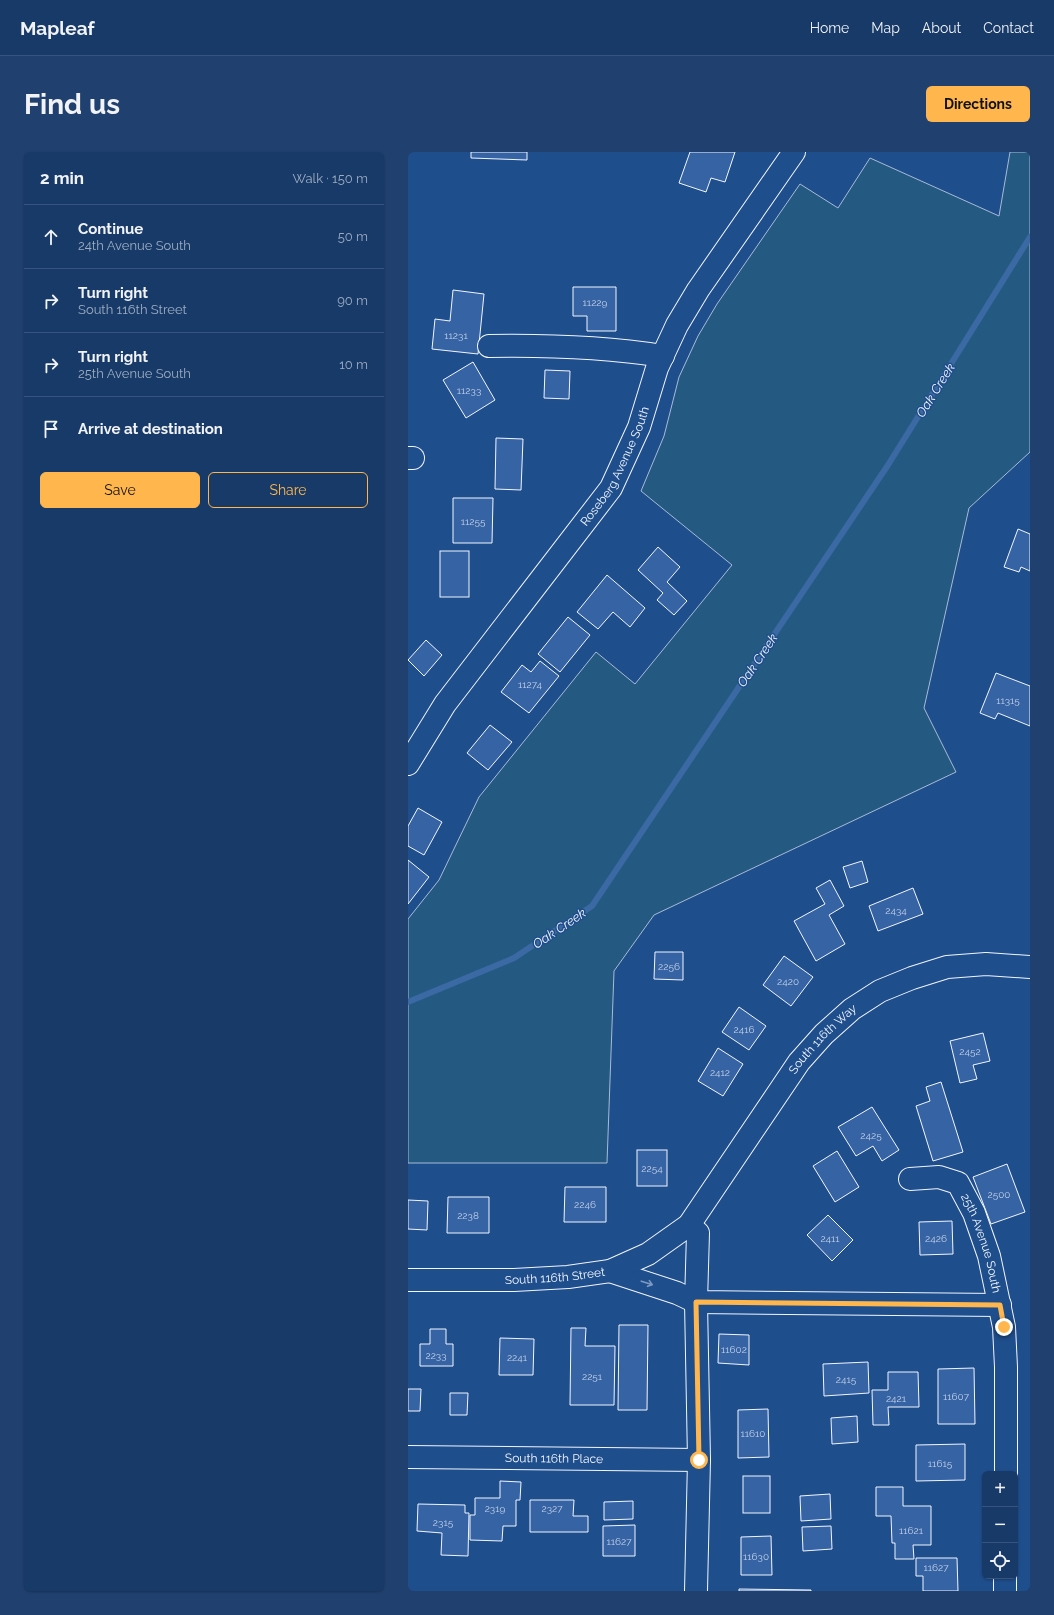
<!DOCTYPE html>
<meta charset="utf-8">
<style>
:root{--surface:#173a69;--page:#20416f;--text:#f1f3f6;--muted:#9eadc0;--line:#36547d;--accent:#ffb74d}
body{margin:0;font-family:Raleway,sans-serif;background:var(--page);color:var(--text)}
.controls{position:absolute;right:12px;bottom:12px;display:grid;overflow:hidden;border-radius:6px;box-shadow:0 1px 3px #0004}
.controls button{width:36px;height:36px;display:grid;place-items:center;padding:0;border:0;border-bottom:1px solid var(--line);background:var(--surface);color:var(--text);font:20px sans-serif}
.stop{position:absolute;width:12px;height:12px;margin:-9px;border:3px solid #ffb74d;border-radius:50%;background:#fff}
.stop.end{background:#ffb74d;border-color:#fff;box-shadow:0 1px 4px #0008}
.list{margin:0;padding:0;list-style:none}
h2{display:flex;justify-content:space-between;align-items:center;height:52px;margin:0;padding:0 16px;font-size:17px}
h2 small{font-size:13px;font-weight:400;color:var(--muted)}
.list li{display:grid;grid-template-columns:26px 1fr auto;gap:12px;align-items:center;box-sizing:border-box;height:64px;padding:0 16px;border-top:1px solid var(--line)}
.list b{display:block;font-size:15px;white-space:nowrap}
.list p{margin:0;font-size:13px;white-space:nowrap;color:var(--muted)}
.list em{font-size:13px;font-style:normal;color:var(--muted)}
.actions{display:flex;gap:8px;padding:12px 16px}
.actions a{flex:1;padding:9px 0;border:1px solid var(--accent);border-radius:6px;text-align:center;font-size:14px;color:var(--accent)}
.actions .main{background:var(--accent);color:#111}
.icon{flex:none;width:22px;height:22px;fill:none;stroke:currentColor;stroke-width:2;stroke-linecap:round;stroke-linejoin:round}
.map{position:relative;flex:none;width:622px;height:1439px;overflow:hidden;border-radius:6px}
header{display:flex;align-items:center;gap:24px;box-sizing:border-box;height:56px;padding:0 20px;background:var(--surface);border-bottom:1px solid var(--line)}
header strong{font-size:19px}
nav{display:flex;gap:22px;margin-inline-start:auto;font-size:14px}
.intro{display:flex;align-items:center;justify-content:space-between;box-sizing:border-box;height:96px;padding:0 24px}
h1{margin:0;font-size:28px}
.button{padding:10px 18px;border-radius:6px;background:var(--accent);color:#111;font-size:14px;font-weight:700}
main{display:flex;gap:24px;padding:0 24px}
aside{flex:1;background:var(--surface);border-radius:6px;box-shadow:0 1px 3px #0004}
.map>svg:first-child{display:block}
</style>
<header>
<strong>Mapleaf</strong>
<nav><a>Home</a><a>Map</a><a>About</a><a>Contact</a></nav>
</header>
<div class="intro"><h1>Find us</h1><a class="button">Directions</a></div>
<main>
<aside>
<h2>2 min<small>Walk · 150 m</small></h2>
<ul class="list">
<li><svg class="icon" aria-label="ahead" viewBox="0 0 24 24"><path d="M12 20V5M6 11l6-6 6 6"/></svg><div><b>Continue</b><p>24th Avenue South</p></div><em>50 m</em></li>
<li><svg class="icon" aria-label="right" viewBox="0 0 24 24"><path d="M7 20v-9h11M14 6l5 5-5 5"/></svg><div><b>Turn right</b><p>South 116th Street</p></div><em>90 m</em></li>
<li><svg class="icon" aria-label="right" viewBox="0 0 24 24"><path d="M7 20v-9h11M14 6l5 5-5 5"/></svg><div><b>Turn right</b><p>25th Avenue South</p></div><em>10 m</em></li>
<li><svg class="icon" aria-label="arrive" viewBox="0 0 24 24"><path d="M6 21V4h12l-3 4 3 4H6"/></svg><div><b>Arrive at destination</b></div></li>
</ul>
<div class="actions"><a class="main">Save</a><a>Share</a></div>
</aside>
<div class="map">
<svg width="622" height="1439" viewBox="0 0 622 1439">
<rect width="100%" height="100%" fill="#1f4e8c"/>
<path fill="#245a82" stroke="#a8bbd7" d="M602,0H622V300L561,356L516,556L548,620L246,763L206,819L199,1011H0V767L31,728L71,645L188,500L227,532L324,413L233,339L256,284L271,225L290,184L309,152L392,32L430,56L462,6L591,64Z"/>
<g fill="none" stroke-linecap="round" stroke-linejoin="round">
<path stroke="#3b69a3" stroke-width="6" d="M0,850L106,806L184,754L480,313L622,85"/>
</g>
<g fill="#3563a3" stroke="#f2f6ff">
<path d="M63,0H119V8L63,6Z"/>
<path d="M282,0H327L317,30L303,26L298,40L271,31Z"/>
<path d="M165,135H208V179H179V164H165Z"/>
<path d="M45,138L76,142L70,202L24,197L27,167L42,169Z"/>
<path d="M65,210L87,248L58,266L35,228Z"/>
<path d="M137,218L162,219L161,247L136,246Z"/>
<path d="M88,286L115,287L113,338L87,337Z"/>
<path d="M45,346H85L84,391H45Z"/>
<path d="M610,377L622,382V419L613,415L611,420L596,415Z"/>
<path d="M250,395L272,415L259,430L279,449L266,463L249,448L255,441L230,418Z"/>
<rect x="32" y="399" width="29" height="46"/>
<path d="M199,423L237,456L222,475L205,460L190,477L169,460Z"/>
<path d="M160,465L182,483L152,520L130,502Z"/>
<path d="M18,488L34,503L16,524L0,508Z"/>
<path d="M132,509L151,524L121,561L93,540L114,513L123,520Z"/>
<path d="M588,521L622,534V574L590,561L587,567L572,561Z"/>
<path d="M82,573L104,590L80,618L59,601Z"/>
<path d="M10,656L34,670L16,703L0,694V674Z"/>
<path d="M0,708L21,725L0,752Z"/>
<path d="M454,709L460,730L442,736L435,715Z"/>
<path d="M422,728L436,754L421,763L437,792L408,809L386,769L417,752L408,736Z"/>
<path d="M505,736L515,762L470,779L461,754Z"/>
<path d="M247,800H275V828L246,827Z"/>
<path d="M376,804L405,825L383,854L355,833Z"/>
<path d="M331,855L358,874L341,898L314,880Z"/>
<path d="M575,881L582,909L565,913L569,927L552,931L542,889Z"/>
<path d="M310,896L335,912L315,944L290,929Z"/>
<path d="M533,930L555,1000L525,1009L508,954L522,949L518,935Z"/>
<path d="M464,955L491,998L474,1009L465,994L448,1004L430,975Z"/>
<rect x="229" y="998" width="30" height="36"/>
<path d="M429,999L451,1035L427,1050L405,1014Z"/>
<path d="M599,1012L617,1060L583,1072L565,1025Z"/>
<path d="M157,1035H198V1070H156Z"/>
<path d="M40,1045H81V1081H39Z"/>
<path d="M0,1048L20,1049L19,1078L0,1077Z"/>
<path d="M420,1063L445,1088L424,1109L399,1083Z"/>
<path d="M544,1069L545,1102L512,1103L511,1070Z"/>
<path d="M211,1173H240L239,1258H210Z"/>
<path d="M163,1176H178L177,1194H207L206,1253H162Z"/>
<path d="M22,1177H38V1192H45V1214H12V1192H22Z"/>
<path d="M311,1182L341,1183V1213L310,1211Z"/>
<path d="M92,1186L126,1187L125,1223H91Z"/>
<path d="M460,1210L461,1241L416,1244L415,1212Z"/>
<path d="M566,1216L567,1272H530V1217Z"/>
<path d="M480,1220H510L511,1255H480L481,1273H465L464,1238H480Z"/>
<path d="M0,1237H13L12,1259H0Z"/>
<path d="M42,1241H60L59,1263H42Z"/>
<path d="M360,1257L361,1305L330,1306V1258Z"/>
<path d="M449,1264L450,1290L424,1292L423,1266Z"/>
<path d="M557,1292V1328L508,1329V1293Z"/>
<rect x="335" y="1324" width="27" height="37"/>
<path d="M92,1329L113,1330L112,1348H108V1374H95L94,1389L62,1388V1363H67V1346H92Z"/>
<path d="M468,1335H495V1354H523V1393H505L506,1407H487V1391H484L483,1364H468Z"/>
<path d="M422,1342L423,1367L393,1369L392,1344Z"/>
<path d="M122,1348H166L165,1364H180V1380H122Z"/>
<path d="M225,1349V1367L196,1368V1350Z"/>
<path d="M10,1352L57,1353V1361H61L60,1404L33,1403L34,1381L9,1379Z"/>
<path d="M227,1373V1404H195V1374Z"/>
<path d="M423,1374L424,1397L395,1399L394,1375Z"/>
<path d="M363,1384L364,1423H333V1385Z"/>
<path d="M508,1406H549L550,1439H515V1424H508Z"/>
<path d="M331,1437L403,1438V1439H331Z"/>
</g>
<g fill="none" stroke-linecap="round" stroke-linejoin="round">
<defs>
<g id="minor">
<path d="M81,194C139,193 197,195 255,204"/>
<path d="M0,306H5"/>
<path id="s1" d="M0,612L37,552L203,336L231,275L249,216L269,173L290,138L386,0"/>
<path id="s2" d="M502,1027L531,1025L550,1031L566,1061L581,1104L596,1175L598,1215V1322"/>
<path d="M281,1073L290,1081L288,1150L291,1308L288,1439"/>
<path d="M202,1119L269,1141L288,1150L592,1153"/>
<path id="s3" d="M0,1128H106L160,1125L202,1119L240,1102L281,1073L391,910L416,882L444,857L472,839L504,826L539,815L578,812L622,815"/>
<path id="s4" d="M0,1305L291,1308"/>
<path d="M597,1439V1424"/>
</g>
</defs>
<use href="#minor" stroke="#f2f6ff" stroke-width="24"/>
<use href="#minor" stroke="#1f4e8c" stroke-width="22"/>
</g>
<defs><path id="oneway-shaft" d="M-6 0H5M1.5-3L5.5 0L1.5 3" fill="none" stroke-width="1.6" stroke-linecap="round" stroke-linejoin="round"/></defs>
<use stroke="#7e9ac0" href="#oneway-shaft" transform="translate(239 1131) rotate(18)"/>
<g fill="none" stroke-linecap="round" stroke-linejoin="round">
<path stroke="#ffb74d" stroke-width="5" d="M291,1308L288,1150L592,1153L596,1175"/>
</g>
<g text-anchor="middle" stroke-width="3" stroke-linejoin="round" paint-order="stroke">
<g font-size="10" fill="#c3d1e8">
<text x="187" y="154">11229</text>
<text x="48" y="187">11231</text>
<text x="61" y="242">11233</text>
<text x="65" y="373">11255</text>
<text x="122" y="536">11274</text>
<text x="600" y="552">11315</text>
<text x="488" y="762">2434</text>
<text x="261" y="818">2256</text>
<text x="380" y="833">2420</text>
<text x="336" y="881">2416</text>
<text x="562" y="903">2452</text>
<text x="312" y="924">2412</text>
<text x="463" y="987">2425</text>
<text x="244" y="1020">2254</text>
<text x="591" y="1046">2500</text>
<text x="177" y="1056">2246</text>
<text x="60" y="1067">2238</text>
<text x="422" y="1090">2411</text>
<text x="528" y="1090">2426</text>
<text x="326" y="1201">11602</text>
<text x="28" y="1207">2233</text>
<text x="109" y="1209">2241</text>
<text x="184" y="1228">2251</text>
<text x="438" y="1231">2415</text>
<text x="548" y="1248">11607</text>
<text x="488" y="1250">2421</text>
<text x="345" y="1285">11610</text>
<text x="532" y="1315">11615</text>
<text x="87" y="1360">2319</text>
<text x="144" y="1360">2327</text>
<text x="35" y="1374">2315</text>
<text x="503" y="1382">11621</text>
<text x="211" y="1393">11627</text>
<text x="348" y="1408">11630</text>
<text x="528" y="1419">11627</text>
</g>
<g font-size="12" fill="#f2f6ff" stroke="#1f4e8c">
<text dy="4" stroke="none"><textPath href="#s1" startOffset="364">Roseberg Avenue South</textPath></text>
<text dy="4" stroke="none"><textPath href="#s3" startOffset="524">South 116th Way</textPath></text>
<text dy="4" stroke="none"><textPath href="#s2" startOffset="114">25th Avenue South</textPath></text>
<text dy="4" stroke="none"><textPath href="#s3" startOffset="147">South 116th Street</textPath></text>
<text dy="4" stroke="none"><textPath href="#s4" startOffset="146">South 116th Place</textPath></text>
</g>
<g font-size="13" font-style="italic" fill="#f2f6ff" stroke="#1f4e8c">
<text transform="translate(527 238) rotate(-58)" y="5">Oak Creek</text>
<text transform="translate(349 508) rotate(-56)" y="5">Oak Creek</text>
<text transform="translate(151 776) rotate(-34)" y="5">Oak Creek</text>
</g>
</g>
</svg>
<div class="controls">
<button>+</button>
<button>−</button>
<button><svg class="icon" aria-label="locate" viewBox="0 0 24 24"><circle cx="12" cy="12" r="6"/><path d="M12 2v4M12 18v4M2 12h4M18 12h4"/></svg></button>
</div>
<div class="stop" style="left:291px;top:1308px"></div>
<div class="stop end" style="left:596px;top:1175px"></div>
</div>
</main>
